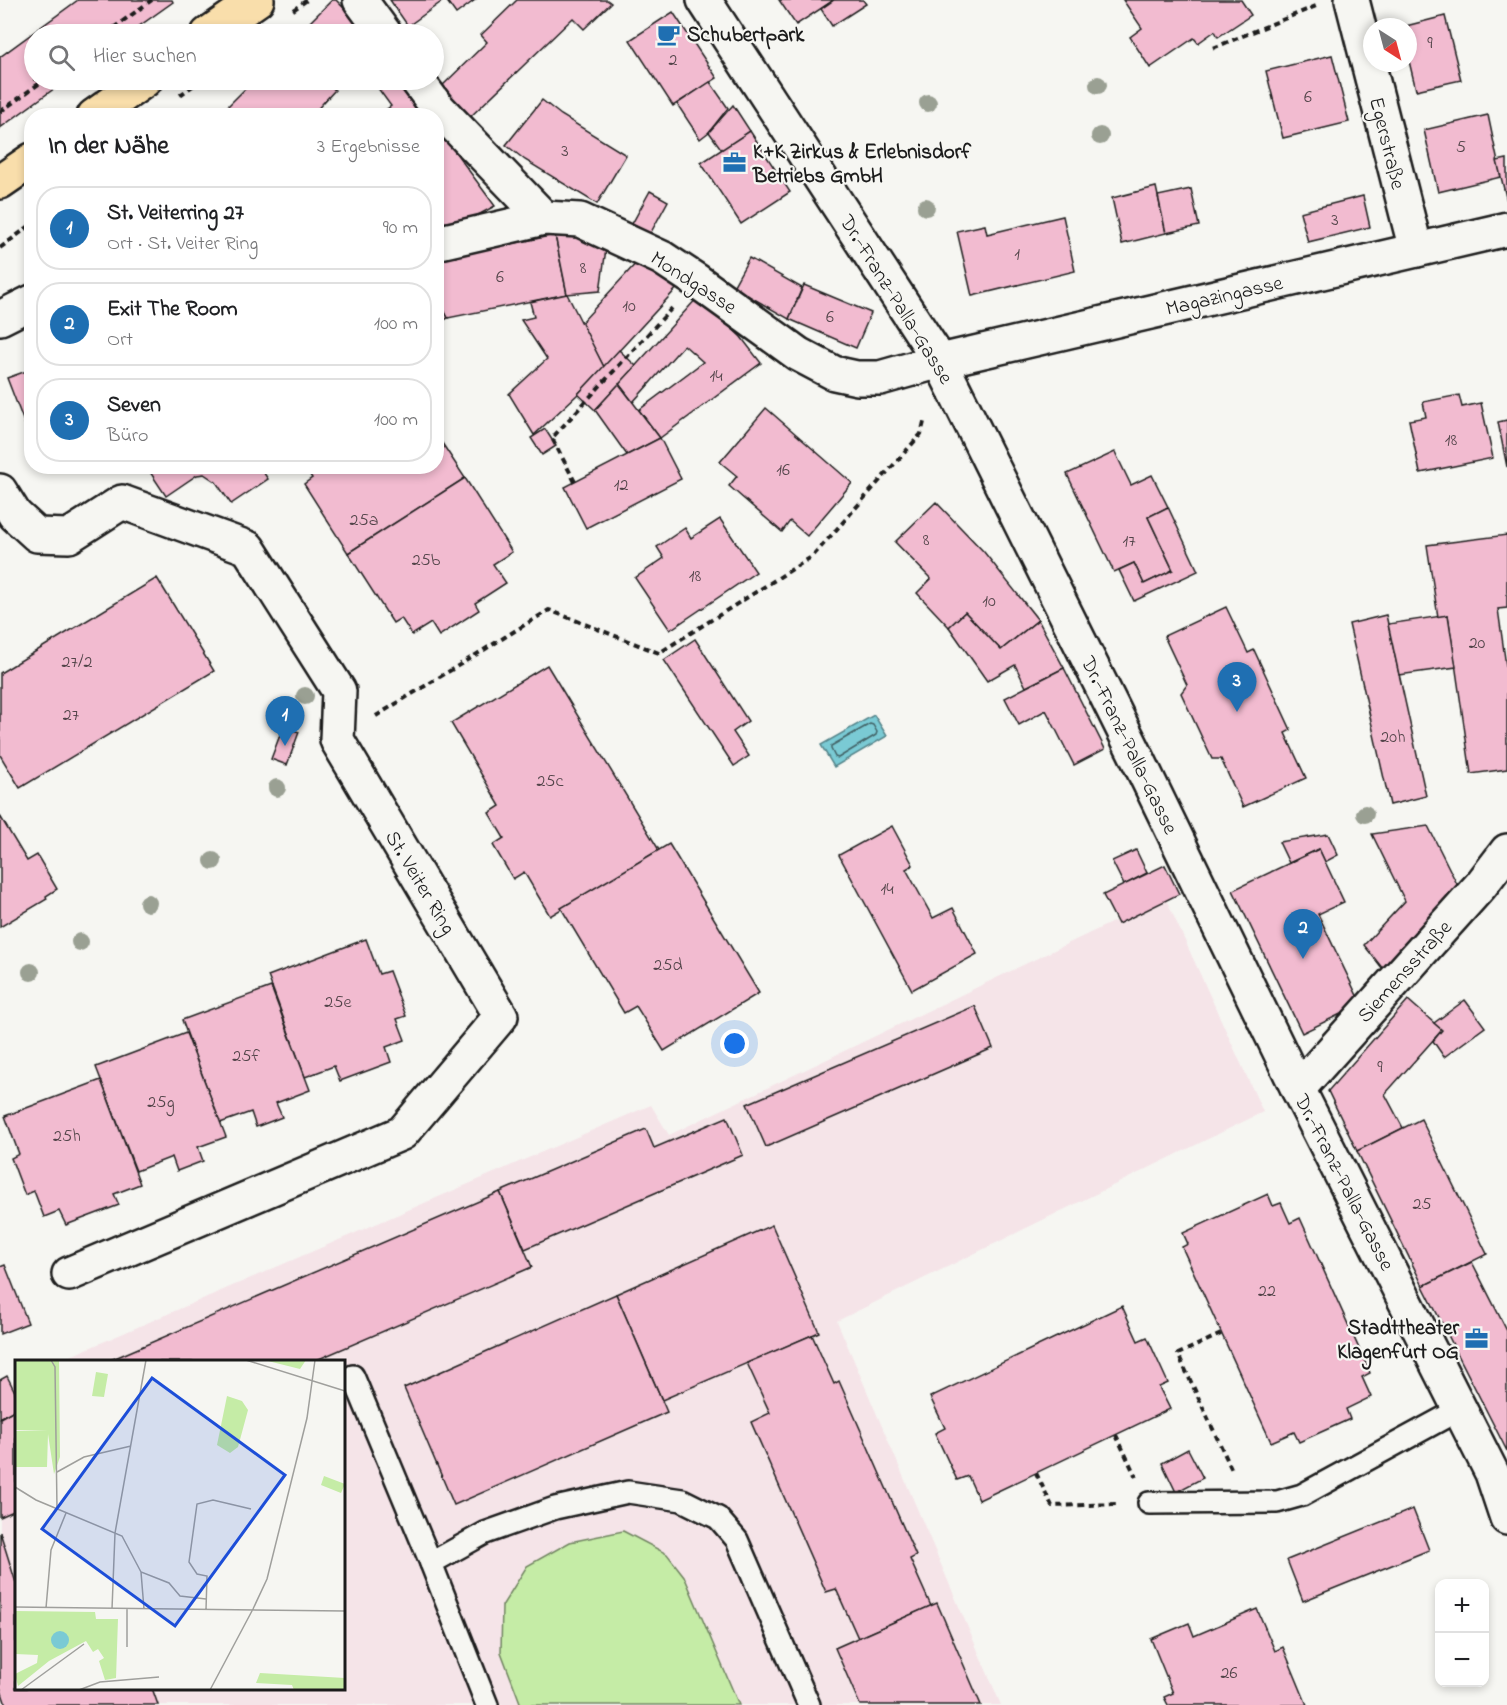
<!DOCTYPE html>
<html lang="de">
<meta charset="utf-8">
<style>
:root{--surface:#fff;--page:#f2f2f2;--text:#202124;--muted:#757577;--line:#e0e0e0;--accent:#1f6fb2}
body{margin:0;font-family:"Indie Flower",sans-serif;background:var(--page);color:var(--text)}
.controls{position:absolute;right:18px;bottom:18px;display:grid;overflow:hidden;border-radius:12px;box-shadow:0 3px 9px #0003}
.controls button{width:54px;height:54px;display:grid;place-items:center;padding:0;border:0;border-bottom:2px solid var(--line);background:var(--surface);color:var(--text);font:30px sans-serif}
.compass{position:absolute;left:1363px;top:18px;width:54px;height:54px;border-radius:50%;background:var(--surface);box-shadow:0 3px 9px #0003;rotate:144deg}
.you{position:absolute;left:735px;top:1044px;width:21px;height:21px;margin:-15px;border:4px solid #fff;border-radius:50%;background:#1a73e8;box-shadow:0 0 0 9px #1a73e833}
.badge{display:grid;place-items:center;width:39px;height:39px;border-radius:50%;background:var(--accent);color:#fff;font-size:20px;font-weight:700}
.pin{position:absolute;translate:-50% -50px;filter:drop-shadow(0 2px 3px #0008)}
.pin::after{content:'';position:absolute;top:32px;width:21px;height:18px;background:inherit;clip-path:polygon(0 0,100% 0,50% 100%)}
.list{margin:0;padding:0;list-style:none}
h2{display:flex;justify-content:space-between;align-items:center;height:78px;margin:0;padding:0 24px;font-size:26px}
h2 small{font-size:20px;font-weight:400;color:var(--muted)}
.list li{display:grid;grid-template-columns:39px 1fr auto;gap:18px;align-items:center;box-sizing:border-box;height:84px;margin:0 12px 12px;padding:0 12px;border:2px solid var(--line);border-radius:24px}
.list b{display:block;font-size:22px;white-space:nowrap}
.list p{margin:0;font-size:20px;white-space:nowrap;color:var(--muted)}
.list em{font-size:20px;font-style:normal;color:var(--muted)}
.icon{flex:none;width:33px;height:33px;fill:none;stroke:currentColor;stroke-width:2;stroke-linecap:round;stroke-linejoin:round}
.map{position:relative;flex:none;width:1507px;height:1705px;overflow:hidden}
.search{position:absolute;background:var(--surface);box-shadow:0 3px 9px #0003;left:24px;top:24px;width:420px;height:66px;display:flex;align-items:center;gap:15px;box-sizing:border-box;padding:0 21px;border-radius:33px;color:var(--muted);font-size:22px}
.panel{position:absolute;background:var(--surface);box-shadow:0 3px 9px #0003;left:24px;top:108px;width:420px;height:366px;border-radius:24px}
.map>svg:first-child{display:block}
</style>
<div class="map">
<svg width="1507" height="1705" viewBox="0 0 1507 1705">
<rect width="100%" height="100%" fill="#f6f6f2"/>
<filter id="ink" filterUnits="userSpaceOnUse"><feTurbulence type="fractalNoise" baseFrequency=".0167" numOctaves="2"/><feDisplacementMap in="SourceGraphic" scale="12" xChannelSelector="R" yChannelSelector="G"/><feConvolveMatrix kernelMatrix="1 2 1 2 8 2 1 2 1" color-interpolation-filters="sRGB"/></filter>
<g filter="url(#ink)">
<path fill="#f5e4e8" d="M1165,897L1263,1112L837,1321L1001,1705H0V1387L16,1380V1688H344V1362L59,1361L651,1105L669,1135Z"/>
<path fill="#c5eca6" stroke="#708461" stroke-width="1.5" d="M623,1531L667,1554L684,1576L739,1705H521L501,1652L502,1606L527,1566L570,1542Z"/>
<path fill="#7acad4" stroke="#54848a" stroke-width="1.5" d="M874,715L887,736L834,767L821,745Z"/>
<g fill="none" stroke-linecap="round" stroke-linejoin="round">
<path stroke="#426266" stroke-width="1.5" d="M870,724L873,725L877,732L876,735L838,758L835,757L831,749V746Z"/>
</g>
<g fill="#f2bbd0" stroke="#1c1c1c" stroke-width="1.5">
<path d="M78,0H172L173,2L128,34H34V80H66L0,128V57Z"/>
<path d="M332,0H336L369,34H298Z"/>
<path d="M390,0H444L408,26Z"/>
<path d="M446,0H475L456,14Z"/>
<path d="M517,0H607L611,3L584,29L573,18L468,119L439,89L487,42L481,35Z"/>
<path d="M779,0H834L796,25Z"/>
<path d="M834,0H863L866,4L832,26L821,9Z"/>
<path d="M1123,0H1241L1251,15L1218,37L1215,31L1198,43L1194,38L1150,68L1130,37L1142,28Z"/>
<path d="M673,12L717,78L673,106L630,40Z"/>
<path d="M1445,16L1461,80L1416,90L1408,57V27H1402Z"/>
<path d="M1332,55L1349,122L1283,138L1266,71Z"/>
<path d="M254,80H324L335,90L311,116H218Z"/>
<path d="M372,80H402L429,116H377L391,106Z"/>
<path d="M710,82L728,108L709,132L700,139L677,104Z"/>
<path d="M542,100L561,115L626,155L597,204L525,160L506,145Z"/>
<path d="M733,105L750,131L722,150L709,132Z"/>
<path d="M1488,115L1501,177L1438,192L1424,130Z"/>
<path d="M436,126L495,206L448,231L436,211Z"/>
<path d="M750,131L790,192L741,224L701,163Z"/>
<path d="M1507,159V201L1497,161Z"/>
<path d="M1156,187L1166,233L1122,244L1112,198Z"/>
<path d="M1191,189L1199,226L1166,233L1158,196Z"/>
<path d="M650,191L668,201L650,234L632,224Z"/>
<path d="M1363,196L1370,227L1308,242L1300,212Z"/>
<path d="M1063,216L1075,271L972,296L957,231L985,225L987,234Z"/>
<path d="M555,235L567,294L448,318L436,295V259Z"/>
<path d="M555,235L607,242L600,291L567,294Z"/>
<path d="M749,258L802,288L789,319L733,287Z"/>
<path d="M639,260L678,287L604,367L581,323Z"/>
<path d="M804,285L871,313L856,348L789,319Z"/>
<path d="M567,294L604,367L578,394L534,435L509,394L547,359L521,320L534,317L530,302Z"/>
<path d="M436,295L448,318L436,325Z"/>
<path d="M698,297L741,337L761,363L660,438L639,410L703,362L684,345L633,402L619,384Z"/>
<path d="M619,350L636,366L595,410L578,394Z"/>
<path d="M32,369V443L7,378Z"/>
<path d="M619,384L660,438L627,455L595,410Z"/>
<path d="M1459,395L1462,407L1481,403L1493,458L1420,473L1409,420L1426,417L1423,402Z"/>
<path d="M766,408L852,483L807,536L790,521L782,532L729,486L737,476L720,462Z"/>
<path d="M1507,420V467L1498,422Z"/>
<path d="M545,429L556,446L542,455L531,438Z"/>
<path d="M436,434L465,478L348,553L304,484L312,478L304,466H436Z"/>
<path d="M660,438L681,479L586,528L565,487Z"/>
<path d="M1115,452L1131,485L1152,475L1168,507L1148,517L1173,570L1144,584L1134,563L1114,572L1067,474Z"/>
<path d="M146,466H259L268,479L231,504L216,482L204,474L197,475L166,496Z"/>
<path d="M465,478L512,552L493,564L506,583L475,603L479,610L439,636L431,623L412,635L401,618L393,623L348,553Z"/>
<path d="M936,502L984,552L1038,620L1001,650L965,612L949,627L917,593L931,579L895,542Z"/>
<path d="M1168,507L1198,571L1134,601L1119,570L1134,563L1144,584L1173,570L1148,517Z"/>
<path d="M720,519L756,572L670,630L635,578L664,558L657,547L685,528L691,538Z"/>
<path d="M1507,535V608L1498,609L1507,673V769L1471,774L1448,615L1438,617L1427,545Z"/>
<path d="M157,578L214,671L20,788L0,755V673Z"/>
<path d="M1226,607L1248,653L1254,650L1291,730L1285,733L1306,778L1243,807L1221,759H1212L1181,693L1187,685L1164,636Z"/>
<path d="M965,612L1001,650L1038,620L1064,668L1026,687L1015,665L987,681L949,627Z"/>
<path d="M1386,615L1426,796L1390,805L1349,624Z"/>
<path d="M1448,615L1456,667L1399,675L1388,624Z"/>
<path d="M695,639L748,721L733,732L749,756L734,766L664,660Z"/>
<path d="M547,665L659,850L550,916L524,872L513,879L493,845L504,838L489,813L500,806L451,723Z"/>
<path d="M1064,668L1105,749L1074,765L1046,710L1019,725L1005,698Z"/>
<path d="M283,727L299,732L287,765L271,759Z"/>
<path d="M0,816L27,861L37,855L57,889L46,896L47,899L0,927Z"/>
<path d="M892,826L913,865L906,869L933,918L953,908L977,954L912,990L839,855Z"/>
<path d="M1428,826L1459,888L1383,969L1364,945L1405,901L1372,834Z"/>
<path d="M1328,834L1338,855L1325,862L1319,849L1289,863L1279,842Z"/>
<path d="M669,844L759,993L664,1051L636,1006L624,1013L561,908Z"/>
<path d="M1319,849L1344,902L1318,914L1361,1004L1302,1033L1233,890Z"/>
<path d="M1136,850L1147,873L1124,885L1112,861Z"/>
<path d="M1165,865L1179,894L1118,924L1103,895Z"/>
<path d="M366,939L379,974L389,971L406,1016L397,1019L405,1040L386,1047L391,1062L340,1081L334,1066L305,1077L268,976Z"/>
<path d="M271,987L310,1090L276,1103L282,1117L256,1127L251,1112L220,1123L182,1020Z"/>
<path d="M1408,1000L1442,1030L1385,1094L1403,1128L1357,1151L1328,1091Z"/>
<path d="M1465,1000L1485,1027L1444,1057L1433,1041L1442,1030L1434,1023Z"/>
<path d="M975,1006L993,1048L766,1147L747,1104Z"/>
<path d="M186,1033L226,1137L198,1147L203,1161L177,1171L172,1157L136,1171L96,1067Z"/>
<path d="M101,1080L140,1184L114,1194L119,1205L66,1225L59,1211L44,1217L34,1191L25,1195L11,1158L19,1154L5,1116Z"/>
<path d="M727,1117L743,1155L525,1249L500,1192L646,1129L654,1148Z"/>
<path d="M1421,1119L1487,1254L1423,1286L1357,1151Z"/>
<path d="M500,1192L532,1267L312,1362H106Z"/>
<path d="M1268,1194L1273,1206L1281,1203L1290,1223L1300,1218L1370,1373L1362,1377L1371,1397L1346,1409L1350,1419L1299,1442L1294,1432L1271,1442L1182,1247L1188,1244L1183,1233Z"/>
<path d="M772,1225L819,1332L662,1400L616,1294Z"/>
<path d="M1472,1262L1507,1331V1451L1423,1286Z"/>
<path d="M5,1265L28,1323L0,1334V1267Z"/>
<path d="M616,1294L667,1412L454,1505L404,1388Z"/>
<path d="M1122,1306L1138,1341L1147,1337L1168,1383L1159,1387L1170,1409L979,1500L968,1476L957,1480L935,1433L945,1428L930,1397Z"/>
<path d="M812,1335L834,1384L839,1381L916,1556L910,1559L931,1606L858,1638L836,1589L826,1592L751,1422L770,1413L747,1363Z"/>
<path d="M7,1376L16,1394V1409L0,1418V1380Z"/>
<path d="M16,1409V1510L0,1517V1418Z"/>
<path d="M1188,1449L1203,1478L1176,1492L1162,1463Z"/>
<path d="M1413,1509L1429,1550L1303,1601L1287,1560Z"/>
<path d="M0,1532L16,1583V1688H152L158,1705H6L0,1687Z"/>
<path d="M937,1603L981,1705H860L835,1648Z"/>
<path d="M1257,1609L1275,1651L1283,1647L1307,1705H1168L1164,1697L1173,1693L1151,1639L1189,1623L1194,1636Z"/>
</g>
<g fill="none" stroke-linecap="round" stroke-linejoin="round">
<defs>
<g id="lane">
<path d="M353,1376L431,1563L487,1705"/>
<path d="M1149,1503L1277,1502L1302,1495L1460,1409"/>
<path d="M431,1563L485,1533L555,1508L628,1492L682,1500L718,1518L737,1540L809,1705"/>
</g>
<g id="street">
<path d="M360,0L385,34"/>
<path d="M704,0L940,361L1134,751L1298,1089L1492,1473L1507,1518"/>
<path d="M1352,0L1416,250"/>
<path d="M417,80L437,107L544,218"/>
<path d="M436,243L544,218L580,220L662,258L697,281L798,354L834,373L857,378H880L940,361L1507,229"/>
<path d="M0,318L32,302"/>
<path d="M0,491L15,515L37,535L69,536L122,502L248,548L339,691L337,740L501,1016L402,1133L69,1274"/>
<path d="M1298,1089L1481,885L1507,851"/>
</g>
<g id="primary">
<path d="M208,34L257,0"/>
<path d="M94,116L145,80"/>
<path d="M0,182L32,160"/>
</g>
</defs>
<use href="#lane" stroke="#1c1c1c" stroke-width="26"/>
<use href="#street" stroke="#1c1c1c" stroke-width="38"/>
<use href="#primary" stroke="#1c1c1c" stroke-width="38"/>
<g stroke="#1c1c1c" stroke-width="4" stroke-dasharray="6 4.5" stroke-linecap="butt">
<path d="M293,10L307,0"/>
<path d="M105,34L152,0"/>
<path d="M1213,48L1316,6"/>
<path d="M180,95L201,80"/>
<path d="M0,112L44,80"/>
<path d="M0,248L32,224"/>
<path d="M575,482L552,438L672,308"/>
<path d="M376,716L549,610L659,653L813,556L921,434L925,418"/>
<path d="M1221,1334L1178,1354L1232,1470"/>
<path d="M1116,1435L1136,1477"/>
<path d="M1036,1473L1052,1506L1119,1504"/>
</g>
<use href="#lane" stroke="#f6f6f2" stroke-width="21"/>
<use href="#street" stroke="#f6f6f2" stroke-width="33"/>
<use href="#primary" stroke="#f9deab" stroke-width="33"/>
</g>
<g fill="#9aa093">
<circle cx="1098" cy="85" r="9"/>
<circle cx="928" cy="103" r="9"/>
<circle cx="1100" cy="136" r="9"/>
<circle cx="926" cy="207" r="9"/>
<circle cx="305" cy="696" r="9"/>
<circle cx="277" cy="788" r="9"/>
<circle cx="1365" cy="814" r="9"/>
<circle cx="213" cy="861" r="9"/>
<circle cx="148" cy="903" r="9"/>
<circle cx="80" cy="942" r="9"/>
<circle cx="31" cy="972" r="9"/>
</g>
</g>
<defs>
<symbol id="cafe-bare" viewBox="-9 -9 18 18"><path d="M-5.5-4.5H6V0H3Q3 3.5 0 3.5H-2.5Q-5.5 3.5-5.5 0ZM3-3.2v2h1.7v-2ZM-6 4.5H4V6H-6Z" fill="#1f6fb2" stroke="#f6f6f2" stroke-width="2.5" paint-order="stroke"/></symbol>
<symbol id="office-bare" viewBox="-9 -9 18 18"><path d="M-6-3h4V-5.5h4V-3h4V5H-6ZM-1-4.5V-3h2v-1.5ZM-6 0V1H6V0Z" fill="#1f6fb2" stroke="#f6f6f2" stroke-width="2.5" paint-order="stroke"/></symbol>
</defs>
<g fill-rule="evenodd">
<use href="#cafe-bare" x="652" y="18" width="33" height="33"/>
<use href="#office-bare" x="718" y="146" width="33" height="33"/>
<use href="#office-bare" x="1460" y="1322" width="33" height="33"/>
</g>
<g text-anchor="middle" stroke-width="4.5" stroke-linejoin="round" paint-order="stroke">
<g font-size="18" fill="#524449">
<text x="1430" y="48">9</text>
<text x="673" y="65">2</text>
<text x="1308" y="102">6</text>
<text x="1461" y="152">5</text>
<text x="565" y="156">3</text>
<text x="1335" y="225">3</text>
<text x="1017" y="259">1</text>
<text x="583" y="273">8</text>
<text x="500" y="282">6</text>
<text x="629" y="311">10</text>
<text x="830" y="322">6</text>
<text x="716" y="381">14</text>
<text x="1451" y="445">18</text>
<text x="783" y="475">16</text>
<text x="621" y="490">12</text>
<text x="364" y="525">25a</text>
<text x="926" y="545">8</text>
<text x="1129" y="546">17</text>
<text x="426" y="565">25b</text>
<text x="695" y="581">18</text>
<text x="989" y="606">10</text>
<text x="1477" y="648">20</text>
<text x="77" y="667">27/2</text>
<text x="71" y="720">27</text>
<text x="1393" y="742">20h</text>
<text x="550" y="786">25c</text>
<text x="887" y="894">14</text>
<text x="668" y="970">25d</text>
<text x="338" y="1007">25e</text>
<text x="246" y="1061">25f</text>
<text x="1380" y="1072">9</text>
<text x="161" y="1107">25g</text>
<text x="67" y="1141">25h</text>
<text x="1422" y="1209">25</text>
<text x="1267" y="1296">22</text>
<text x="1229" y="1678">26</text>
</g>
<g font-size="21" font-weight="bold" fill="#1c1c1c" stroke="#f6f6f2" text-anchor="start">
<text x="687" y="41">Schubertpark</text>
<text x="753" y="158">K+K Zirkus &amp; Erlebnisdorf<tspan x="753" dy="24">Betriebs GmbH</tspan></text>
<text x="1459" y="1334" text-anchor="end">Stadttheater<tspan x="1459" dy="24">Klagenfurt OG</tspan></text>
</g>
<g font-size="21" fill="#1c1c1c" stroke="#f6f6f2">
<text transform="translate(1388 143) rotate(76)" y="7">Egerstraße</text>
<text transform="translate(694 282) rotate(33)" y="7">Mondgasse</text>
<text transform="translate(1224 295) rotate(-13)" y="7">Magazingasse</text>
<text transform="translate(897 299) rotate(58)" y="7">Dr.-Franz-Palla-Gasse</text>
<text transform="translate(1130 745) rotate(64)" y="7">Dr.-Franz-Palla-Gasse</text>
<text transform="translate(421 882) rotate(59)" y="7">St. Veiter Ring</text>
<text transform="translate(1404 971) rotate(-48)" y="7">Siemensstraße</text>
<text transform="translate(1345 1182) rotate(63)" y="7">Dr.-Franz-Palla-Gasse</text>
</g>
</g>
<g transform="translate(15 1360)">
<rect width="330" height="330" fill="#f6f6f2"/>
<path d="M0,0H44L45,97L39,114L33,74L32,107H0V71H33L0,70ZM249,0H291L285,9ZM81,12L93,14L89,37L77,36ZM212,36L227,41L233,50L223,87L215,93L202,85ZM309,116L330,124L326,133L306,125ZM0,251L80,252L81,259H103L101,318L90,320L84,301L89,298L83,289L78,292L71,281L34,301L3,326L0,314L22,303L23,295L0,294ZM245,313L330,318V330H279L277,325L241,323Z" fill="#c5eca6"/>
<path d="M36 280a9 9 0 1 1 18 0a9 9 0 1 1-18 0Z" fill="#7acad4"/>
<path fill="none" stroke="#9f9f9c" stroke-width="1.5" d="M36,0L40,7L42,149M231,0L330,31M42,112L69,97L116,86M0,127L21,140L107,176L126,212L154,223L165,236L191,239M126,212L129,249M0,247L330,251M31,248L36,190L51,153M97,249L100,173L131,0M238,249L252,219L292,58L300,0M191,250L192,216L182,214L174,202L182,144L198,140L236,149M112,287V249M6,330L69,284M64,330L85,322L144,317M195,330L238,249"/>
<path fill="#1d4ed8" fill-opacity="0.15" stroke="#1d4ed8" stroke-width="3" d="M137,18L270,115L160,266L27,169Z"/>
<rect width="330" height="330" fill="none" stroke="#1c1c1c" stroke-width="3"/>
</g>
</svg>
<div class="controls">
<button>+</button>
<button>−</button>
</div>
<svg class="compass" viewBox="-18 -18 36 36"><path d="M0-13l5 13h-10z" fill="#e53935"/><path d="M0 13l5-13h-10z" fill="#757577"/></svg>
<div class="you"></div>
<div class="pin badge" style="left:285px;top:746px">1</div>
<div class="pin badge" style="left:1303px;top:959px">2</div>
<div class="pin badge" style="left:1237px;top:712px">3</div>
<div class="search"><svg class="icon" aria-label="search" viewBox="0 0 24 24"><circle cx="10" cy="10" r="6"/><path d="M15 15l6 6"/></svg>Hier suchen</div>
<section class="panel">
<h2>In der Nähe<small>3 Ergebnisse</small></h2>
<ul class="list">
<li><span class="badge">1</span><div><b>St. Veiterring 27</b><p>Ort · St. Veiter Ring</p></div><em>90 m</em></li>
<li><span class="badge">2</span><div><b>Exit The Room</b><p>Ort</p></div><em>100 m</em></li>
<li><span class="badge">3</span><div><b>Seven</b><p>Büro</p></div><em>100 m</em></li>
</ul>
</section>
</div>
